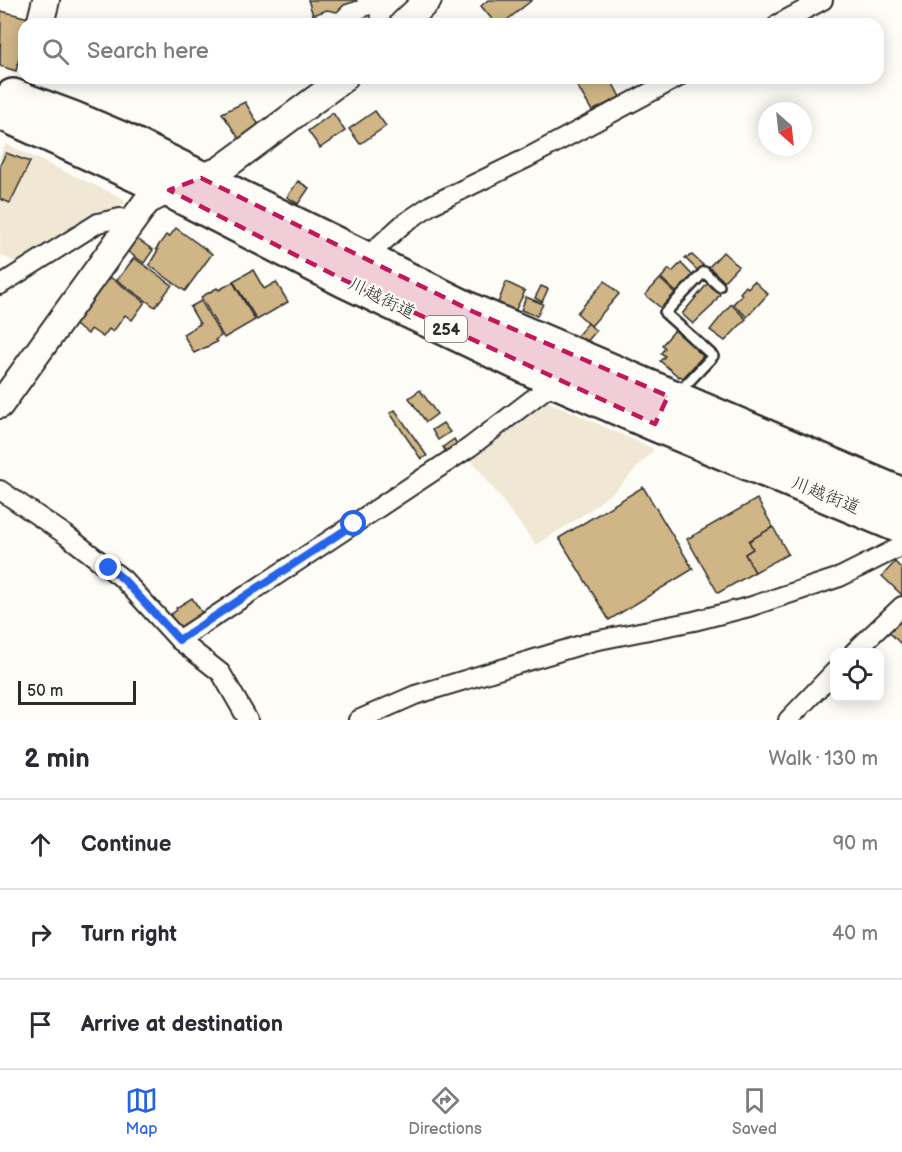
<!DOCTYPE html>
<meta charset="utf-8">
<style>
:root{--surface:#fff;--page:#f2f2f3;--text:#2b2b33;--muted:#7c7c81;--line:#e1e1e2;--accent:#2563eb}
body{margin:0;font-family:"Balsamiq Sans","Klee One",sans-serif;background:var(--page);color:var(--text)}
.controls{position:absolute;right:18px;bottom:18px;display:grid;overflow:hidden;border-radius:12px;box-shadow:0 3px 15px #0003}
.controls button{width:54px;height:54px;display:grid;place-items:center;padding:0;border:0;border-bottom:2px solid var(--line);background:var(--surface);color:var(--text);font:30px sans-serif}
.compass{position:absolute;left:758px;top:102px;width:54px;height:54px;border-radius:50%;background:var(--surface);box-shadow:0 3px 15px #0003;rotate:153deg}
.scale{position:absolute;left:18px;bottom:15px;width:118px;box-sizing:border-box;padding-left:6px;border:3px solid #2b2b2b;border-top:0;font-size:16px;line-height:21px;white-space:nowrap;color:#2b2b2b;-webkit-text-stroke:4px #fdfcf7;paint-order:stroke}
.stop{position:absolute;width:18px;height:18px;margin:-14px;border:4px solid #2563eb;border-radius:50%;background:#fff}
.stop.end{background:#2563eb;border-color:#fff;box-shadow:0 2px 6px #0008}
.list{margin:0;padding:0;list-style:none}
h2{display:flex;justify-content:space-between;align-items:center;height:78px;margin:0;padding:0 24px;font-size:26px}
h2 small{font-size:20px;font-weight:400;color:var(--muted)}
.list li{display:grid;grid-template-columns:39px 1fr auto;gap:18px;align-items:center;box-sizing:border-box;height:90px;padding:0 24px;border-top:2px solid var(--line)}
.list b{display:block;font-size:22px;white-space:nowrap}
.list em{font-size:20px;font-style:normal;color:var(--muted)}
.icon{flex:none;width:33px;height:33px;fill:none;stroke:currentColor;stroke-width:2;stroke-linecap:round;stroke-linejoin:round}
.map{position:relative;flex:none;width:902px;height:720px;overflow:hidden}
.search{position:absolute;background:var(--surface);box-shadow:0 3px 15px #0003;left:18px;right:18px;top:18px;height:66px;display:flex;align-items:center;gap:15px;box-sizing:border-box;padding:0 21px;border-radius:18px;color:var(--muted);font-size:22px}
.sheet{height:348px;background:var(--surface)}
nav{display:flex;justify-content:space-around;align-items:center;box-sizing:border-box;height:84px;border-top:2px solid var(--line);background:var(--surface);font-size:16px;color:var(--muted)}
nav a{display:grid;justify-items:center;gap:3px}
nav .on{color:var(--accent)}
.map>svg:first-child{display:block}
</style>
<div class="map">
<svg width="902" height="720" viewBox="0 0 902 720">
<rect width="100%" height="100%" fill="#fdfcf7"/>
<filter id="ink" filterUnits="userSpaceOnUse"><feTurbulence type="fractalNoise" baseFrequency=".0167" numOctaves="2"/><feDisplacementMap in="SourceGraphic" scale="12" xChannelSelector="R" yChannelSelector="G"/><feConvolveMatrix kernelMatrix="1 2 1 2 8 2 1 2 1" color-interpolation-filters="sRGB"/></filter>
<g filter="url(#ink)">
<g fill="#f0e7d5">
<path d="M6,144L124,199V204L93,218L19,264L0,255V156Z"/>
<path d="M547,401L654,449L619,487L586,513L536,545L468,455Z"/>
</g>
<g fill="#d0b686" stroke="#2b2b2b" stroke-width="1.5">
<path d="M308,0H356L357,1L344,5L337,12L327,10L313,15Z"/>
<path d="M488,0H532L502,24H496L481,6Z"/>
<path d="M1,11L29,18L27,24H24V38L16,71L0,66Z"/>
<path d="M370,15L374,24H358L357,21Z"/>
<path d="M610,78L620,97L592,111L576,84L582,81V78Z"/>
<path d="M245,102L260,127L240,140L222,113Z"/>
<path d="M375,111L386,126L360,144L349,129Z"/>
<path d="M333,113L345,131L320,148L308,131Z"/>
<path d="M6,153L30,162L10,203L0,199V165Z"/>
<path d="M298,181L309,188L298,204L287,197Z"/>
<path d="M176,228L212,254L185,291L149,265L158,250L156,249L166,235L169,237Z"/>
<path d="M133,236L153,250L144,263L124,249Z"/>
<path d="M723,252L738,266L724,281L709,267Z"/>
<path d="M692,255L703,265L698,271L685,258Z"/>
<path d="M134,258L172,285L155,307L117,280Z"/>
<path d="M681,263L693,276L677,293L661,278L669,269L672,272Z"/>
<path d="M253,270L264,289L276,282L288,302L257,320L233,281Z"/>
<path d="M107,275L145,302L132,320L125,315L113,332L109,329L103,337L91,329L88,334L73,324Z"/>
<path d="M660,279L675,293L661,308L645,295Z"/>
<path d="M605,281L619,294L591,326L577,313Z"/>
<path d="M754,281L768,294L747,317L733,304L742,295L740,293L746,286L748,288Z"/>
<path d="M233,282L255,320L224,338L201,297L217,288L219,290Z"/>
<path d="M506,282L525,291L515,311L498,303Z"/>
<path d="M708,283L720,294L711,307L693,324L682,314Z"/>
<path d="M541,286L548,289L542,302L535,298Z"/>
<path d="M526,297L543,304L537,316L521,310Z"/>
<path d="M201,301L221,336L215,340L217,342L194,353L183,334L200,324L190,307Z"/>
<path d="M731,304L746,319L725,341L710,330Z"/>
<path d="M588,323L596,331L586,343L577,336Z"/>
<path d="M675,330L703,356L683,378L680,376L679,377L660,361L665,356L661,353L665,348L662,345Z"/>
<path d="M420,390L437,414L426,422L409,398Z"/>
<path d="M395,410L427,456L421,459L390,413Z"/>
<path d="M443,423L450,432L438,440L432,430Z"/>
<path d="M454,439L457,444L446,452L443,447Z"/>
<path d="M643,487L693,569L609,620L559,538Z"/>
<path d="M757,499L773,527L749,541L753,549L745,554L755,572L718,593L687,539Z"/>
<path d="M773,527L788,554L755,572L745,554L753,549L749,541Z"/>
<path d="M895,562L902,569V595L882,576Z"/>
<path d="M192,598L203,614L179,628L170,615L177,610L176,608Z"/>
<path d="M902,617V645L888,631Z"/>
</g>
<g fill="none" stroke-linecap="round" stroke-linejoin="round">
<defs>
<path id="lane" d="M678,393L713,356L665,313L704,272L719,286"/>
<g id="street">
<path d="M778,24L823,0"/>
<path d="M361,262L403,224L431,205L527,158L677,78"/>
<path d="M0,285L98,223L120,218L133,221"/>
<path d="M0,490L66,535L123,579L179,640L221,673L248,720"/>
<path d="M179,640L470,447L556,381"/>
<path d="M854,652L902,606"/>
<path d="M358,720L415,695L594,641L694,621L749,607L840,577L902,546"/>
<path d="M788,720L834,672"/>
</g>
<g id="secondary">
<path d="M40,24L46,0"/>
<path d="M403,24L428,0"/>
<path d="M0,405L147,201L169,190L220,170L344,78"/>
</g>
<g id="highway">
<path d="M13,96L72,118L124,140L474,312L902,495"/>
<path d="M0,112L169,190L344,280L556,381L655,424L902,527"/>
</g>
</defs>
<use href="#lane" stroke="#2b2b2b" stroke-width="14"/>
<use href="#street" stroke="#2b2b2b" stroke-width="22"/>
<use href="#secondary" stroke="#2b2b2b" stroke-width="30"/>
<use href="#highway" stroke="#2b2b2b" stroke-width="38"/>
<use href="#lane" stroke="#fdfcf7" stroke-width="9"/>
<use href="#street" stroke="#fdfcf7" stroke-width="18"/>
<use href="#secondary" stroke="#fdfcf7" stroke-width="26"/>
<use href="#highway" stroke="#fdfcf7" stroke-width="33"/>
</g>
</g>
<g fill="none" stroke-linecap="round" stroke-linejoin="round" filter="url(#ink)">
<path stroke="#2563eb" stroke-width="8" d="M109,568L123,579L179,640L354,524"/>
</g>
<path fill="#c2185b" fill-opacity="0.2" stroke="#c2185b" stroke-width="4.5" stroke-dasharray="12 8" stroke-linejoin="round" d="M201,178L474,312L668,396L655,424L344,280L169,190Z"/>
<g text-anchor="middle" stroke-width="4.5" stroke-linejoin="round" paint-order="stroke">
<rect fill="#fdfcf7" stroke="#6a6a68" stroke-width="1.5" x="425" y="316" width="42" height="26" rx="4.5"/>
<g font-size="16" font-weight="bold" fill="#2b2b2b">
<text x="446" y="335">254</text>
</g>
<g font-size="18" fill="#2b2b2b" stroke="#fdfcf7">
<text transform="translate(382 298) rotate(26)" y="6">川越街道</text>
<text transform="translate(826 495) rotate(22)" y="6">川越街道</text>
</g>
</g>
</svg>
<div class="controls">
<button><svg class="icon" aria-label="locate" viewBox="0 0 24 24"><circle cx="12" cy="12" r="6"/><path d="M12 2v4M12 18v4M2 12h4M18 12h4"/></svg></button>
</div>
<svg class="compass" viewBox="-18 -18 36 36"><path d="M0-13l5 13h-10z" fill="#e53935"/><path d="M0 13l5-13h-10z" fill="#7c7c81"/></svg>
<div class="scale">50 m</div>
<div class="stop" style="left:354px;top:524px"></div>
<div class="stop end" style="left:109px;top:568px"></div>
<div class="search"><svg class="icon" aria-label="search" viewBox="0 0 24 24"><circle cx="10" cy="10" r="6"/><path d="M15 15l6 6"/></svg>Search here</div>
</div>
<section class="sheet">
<h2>2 min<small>Walk · 130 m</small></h2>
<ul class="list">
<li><svg class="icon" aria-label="ahead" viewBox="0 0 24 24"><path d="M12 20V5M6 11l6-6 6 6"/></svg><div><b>Continue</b></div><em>90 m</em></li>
<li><svg class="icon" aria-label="right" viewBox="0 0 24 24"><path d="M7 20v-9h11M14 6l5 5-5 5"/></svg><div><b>Turn right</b></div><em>40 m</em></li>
<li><svg class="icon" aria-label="arrive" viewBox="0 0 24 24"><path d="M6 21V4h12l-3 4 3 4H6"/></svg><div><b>Arrive at destination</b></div></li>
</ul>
</section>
<nav>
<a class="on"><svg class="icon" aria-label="map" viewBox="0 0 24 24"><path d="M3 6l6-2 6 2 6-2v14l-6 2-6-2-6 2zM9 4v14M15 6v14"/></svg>Map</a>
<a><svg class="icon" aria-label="directions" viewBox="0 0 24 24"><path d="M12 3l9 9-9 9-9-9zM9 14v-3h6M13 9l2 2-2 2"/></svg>Directions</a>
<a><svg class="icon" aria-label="saved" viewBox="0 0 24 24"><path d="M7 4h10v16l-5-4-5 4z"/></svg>Saved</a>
</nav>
